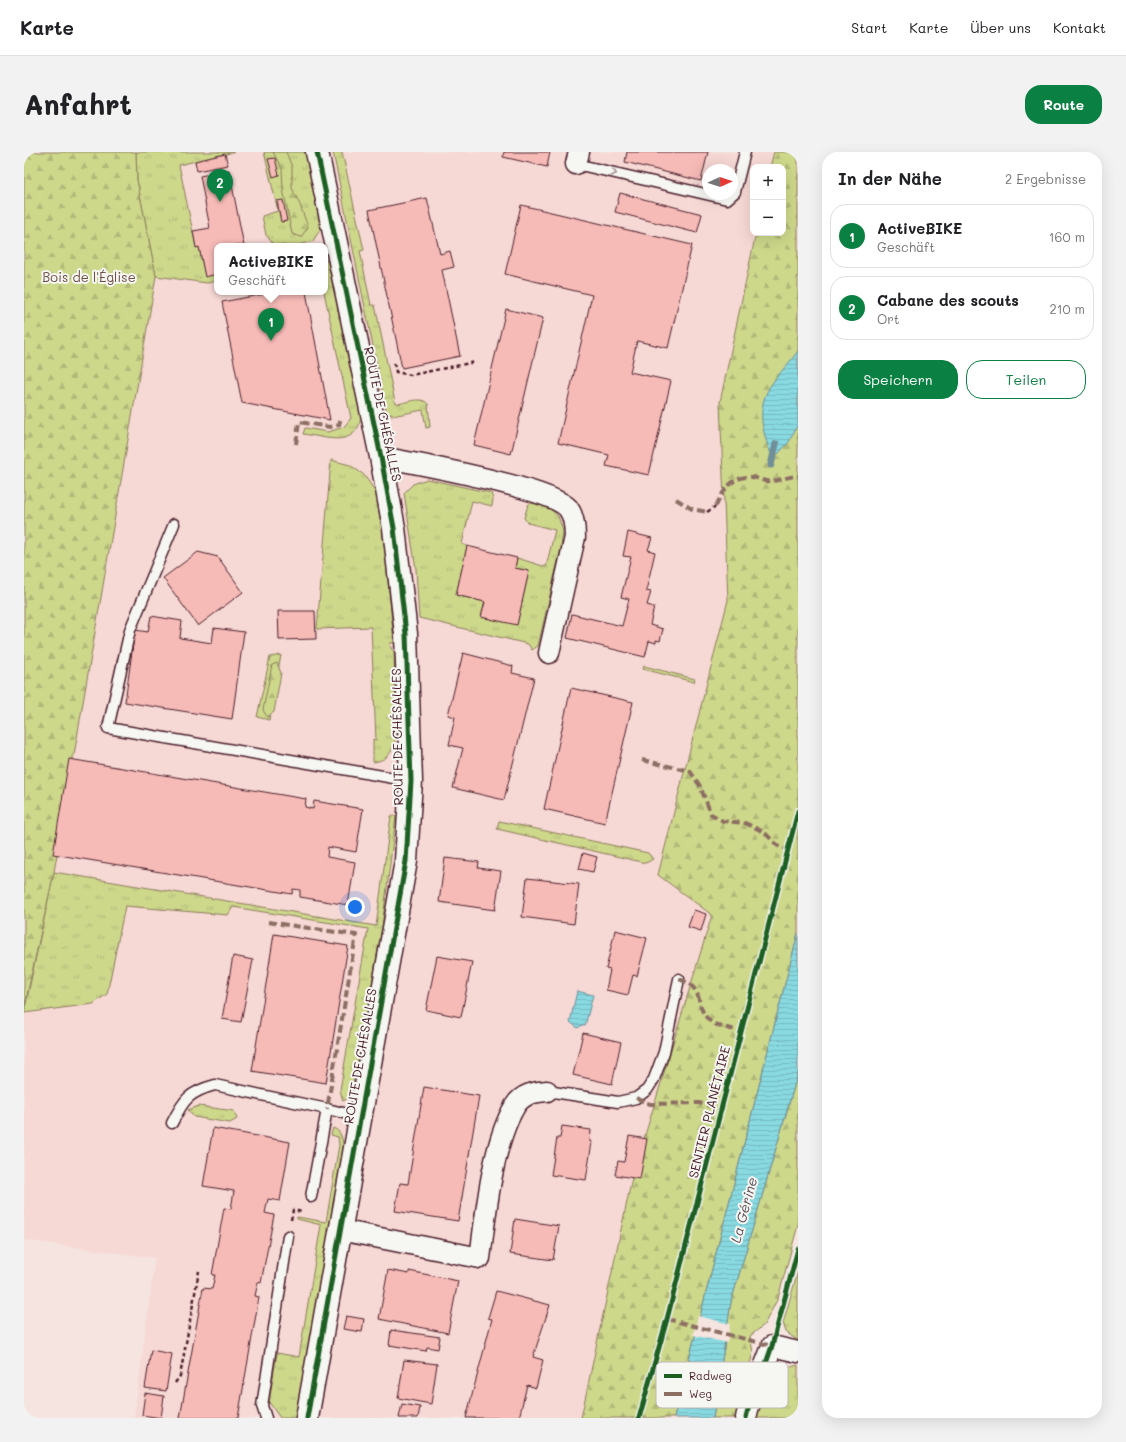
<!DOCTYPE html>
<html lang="de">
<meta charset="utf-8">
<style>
:root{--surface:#fff;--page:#f2f2f2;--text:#202124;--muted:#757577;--line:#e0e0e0;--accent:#0b8043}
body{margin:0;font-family:Mali,sans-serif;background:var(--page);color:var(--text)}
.controls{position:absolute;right:12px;top:12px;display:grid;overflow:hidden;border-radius:8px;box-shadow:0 4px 16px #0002}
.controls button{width:36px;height:36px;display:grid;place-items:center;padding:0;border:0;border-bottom:1px solid var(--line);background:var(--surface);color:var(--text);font:20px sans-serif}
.compass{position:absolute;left:678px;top:12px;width:36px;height:36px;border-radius:50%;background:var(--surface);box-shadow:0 4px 16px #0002;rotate:87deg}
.you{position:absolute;left:331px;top:755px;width:14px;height:14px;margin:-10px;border:3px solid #fff;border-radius:50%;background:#1a73e8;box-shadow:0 0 0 6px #1a73e833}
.badge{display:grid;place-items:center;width:26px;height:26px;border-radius:50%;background:var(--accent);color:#fff;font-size:13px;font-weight:700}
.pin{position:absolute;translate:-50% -33px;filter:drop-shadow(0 1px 2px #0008)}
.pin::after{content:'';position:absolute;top:21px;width:14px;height:12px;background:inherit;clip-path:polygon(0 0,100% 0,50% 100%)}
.popup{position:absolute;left:190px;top:91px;width:114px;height:52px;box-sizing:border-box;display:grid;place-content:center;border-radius:8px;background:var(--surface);filter:drop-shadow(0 1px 3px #0005);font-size:13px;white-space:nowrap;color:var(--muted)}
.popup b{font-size:15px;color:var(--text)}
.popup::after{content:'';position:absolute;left:50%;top:100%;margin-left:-8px;border:8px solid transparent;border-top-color:var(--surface)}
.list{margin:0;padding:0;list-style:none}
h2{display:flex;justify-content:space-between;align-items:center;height:52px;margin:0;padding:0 16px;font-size:17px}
h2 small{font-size:13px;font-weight:400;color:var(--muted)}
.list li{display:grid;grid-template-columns:26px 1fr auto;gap:12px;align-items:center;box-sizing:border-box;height:64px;margin:0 8px 8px;padding:0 8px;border:1px solid var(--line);border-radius:16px}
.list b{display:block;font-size:15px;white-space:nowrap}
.list p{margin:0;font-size:13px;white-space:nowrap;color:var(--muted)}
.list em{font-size:13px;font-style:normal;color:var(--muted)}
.actions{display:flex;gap:8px;padding:12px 16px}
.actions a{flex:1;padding:9px 0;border:1px solid var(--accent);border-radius:16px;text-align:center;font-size:14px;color:var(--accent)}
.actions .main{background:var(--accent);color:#fff}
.map{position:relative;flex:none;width:774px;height:1266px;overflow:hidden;border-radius:16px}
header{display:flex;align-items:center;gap:24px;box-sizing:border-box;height:56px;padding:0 20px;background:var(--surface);border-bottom:1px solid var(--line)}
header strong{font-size:19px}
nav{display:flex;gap:22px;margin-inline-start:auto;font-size:14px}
.intro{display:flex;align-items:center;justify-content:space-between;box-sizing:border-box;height:96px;padding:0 24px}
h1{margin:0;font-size:28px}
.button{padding:10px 18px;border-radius:16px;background:var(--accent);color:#fff;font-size:14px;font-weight:700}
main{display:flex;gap:24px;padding:0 24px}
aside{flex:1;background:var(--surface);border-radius:16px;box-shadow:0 4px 16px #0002}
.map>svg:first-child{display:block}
</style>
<header>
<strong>Karte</strong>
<nav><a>Start</a><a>Karte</a><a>Über uns</a><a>Kontakt</a></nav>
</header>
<div class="intro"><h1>Anfahrt</h1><a class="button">Route</a></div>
<main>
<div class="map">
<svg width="774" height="1266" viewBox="0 0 774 1266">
<defs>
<pattern id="grass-tufts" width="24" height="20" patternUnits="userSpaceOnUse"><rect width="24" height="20" fill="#cdd88b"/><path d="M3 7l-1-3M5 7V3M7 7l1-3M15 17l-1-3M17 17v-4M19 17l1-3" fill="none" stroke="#b2b978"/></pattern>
<pattern id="forest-firs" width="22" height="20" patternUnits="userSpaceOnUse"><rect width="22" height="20" fill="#cdd88b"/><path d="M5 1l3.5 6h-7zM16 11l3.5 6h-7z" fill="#b2b978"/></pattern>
<pattern id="water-rules" width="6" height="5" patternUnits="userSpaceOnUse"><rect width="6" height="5" fill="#88d9e1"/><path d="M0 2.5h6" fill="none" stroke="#77bac1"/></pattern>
</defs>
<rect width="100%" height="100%" fill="#f6e4e0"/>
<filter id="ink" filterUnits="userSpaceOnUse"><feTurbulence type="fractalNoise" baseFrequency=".025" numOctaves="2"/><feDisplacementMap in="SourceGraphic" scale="8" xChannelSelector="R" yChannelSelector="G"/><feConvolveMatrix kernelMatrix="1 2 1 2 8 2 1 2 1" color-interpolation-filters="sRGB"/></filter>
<g filter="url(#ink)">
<path fill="#f6d8d4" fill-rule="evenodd" d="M112,0H750L746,15H729V81H732L696,250L704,448L634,723L688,763L608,1026L557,1266H110L131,1106L0,1088V857L30,720L113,28ZM684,18H708V42H684ZM193,94H301V140H193Z"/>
<g fill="url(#grass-tufts)" stroke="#8c7c5b">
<path d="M112,0H210L155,13L172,95H175L181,124L193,122V129L183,131L132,124L113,28Z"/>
<path d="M240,0H282L297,77L288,90L268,94L249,92L242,83L238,64L254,59Z"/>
<path d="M309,0H318L340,98L336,99L347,153H351L371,250L374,252C383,250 398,244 404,252L406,275L402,276L399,258L368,264V261L363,262Z"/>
<path d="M301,107L304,110L337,266C331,297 302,285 279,282L281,276L304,280L320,275L327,266L300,140Z"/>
<path d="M307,308L326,313L340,323L352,340L361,397L370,491H366L367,496L370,500L372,585C368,600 365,608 349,610V587L352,588L347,475L293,477Z"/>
<path d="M403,327L467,341L469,347L468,354L448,349L438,392L443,394L432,443L461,450L457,465L493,472L505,419L491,416L493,406L522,415L531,378L504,371L500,366L504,353L507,351L524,355L534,364L539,379L537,396L514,494L508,498L504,492L395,466L392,417L380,341L389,332Z"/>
<path d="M257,503L245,568L233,565L246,505Z"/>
<path d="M620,514L671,527L670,530L619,517Z"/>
<path d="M367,664H372L358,775L332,926L329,928L330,934L326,945L319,949L316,938L344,777L209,755L204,763L101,754L83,842L69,852L0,861L30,720L352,774Z"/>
<path d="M475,669L624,701L629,707L622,711L473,677Z"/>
<path d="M175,954L210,959L213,967L206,971L170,965L164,958Z"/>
<path d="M309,976C320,980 319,992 319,1002L273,1266H256L245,1250L253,1201L275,1205L297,1073L273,1067V1065L302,1070L315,993L314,985L307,983Z"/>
<path d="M774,1119V1189L762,1180L759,1171Z"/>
<path d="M774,1213V1266H727C738,1235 739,1221 774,1213Z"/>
</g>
<g fill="url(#forest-firs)" stroke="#8c7c5b">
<path d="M0,0H112L113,28L132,124L30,720L0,857Z"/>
<path d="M249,0H262L268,15V36L276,53L284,75L277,85L268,82L259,37L258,17Z"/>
<path d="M750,0H774V781L650,1266H557L608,1026L688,763L634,723L704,448L696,250L732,81H759V15H746Z"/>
<path d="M253,511L257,521L250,560L243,565L239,558L248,513Z"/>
<path d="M774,921V1073L754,1146L740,1173L726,1184L729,1200L713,1266H689L707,1150Z"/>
</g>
<g fill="url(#water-rules)" stroke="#6f8f98">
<path d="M774,199V272L765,290L754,302L746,300C736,271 732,251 752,226C759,217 767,209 774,199Z"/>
<path d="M774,781V921L707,1150L689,1266H650Z"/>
<path d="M553,839L569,843L561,874L558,873L554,876L546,870Z"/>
</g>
<path fill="#f6e4e0" d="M674,1164L706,1172L703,1191L669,1183Z"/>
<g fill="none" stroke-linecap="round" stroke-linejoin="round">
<path stroke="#6f8f98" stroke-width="7" d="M747,313L752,292"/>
</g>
<g fill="#f7bbb7" stroke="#4a1f2b">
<path d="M480,0H526L523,15L479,5Z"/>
<path d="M603,0H684L677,29L601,10Z"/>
<path d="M201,2L204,13L173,19L171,9Z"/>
<path d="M251,6L255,23L249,25L244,7Z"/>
<path d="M205,18L220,94H193V122L181,125L175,95L172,96L169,79L186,76L176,24Z"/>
<path d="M596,41L678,62L673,81L591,60Z"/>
<path d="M403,46L416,102L426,99L430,115L418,118L436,204L378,216L345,58Z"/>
<path d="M259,48L263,69L257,70L253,49Z"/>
<path d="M497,53L668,93L644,196L613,189L606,220L647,229L625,323L582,314L585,303L534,291L568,143L481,122Z"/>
<path d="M251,140H282L306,268L218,251L198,150Z"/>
<path d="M482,157L519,166L487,302L450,293Z"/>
<path d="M604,380L628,386L624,398L631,400L622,439L627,440L623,453L630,455L626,473L639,477L636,489L632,488V491L625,489L621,505L543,486L548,462L598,474L605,447L597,445L607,405L599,404Z"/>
<path d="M443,394L493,406L491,416L505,419L493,473L457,465L461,450L432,443Z"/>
<path d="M174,400L194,405L219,440L174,474L139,426Z"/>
<path d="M254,459H291L292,487L255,488Z"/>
<path d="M127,464L158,469L156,486L188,491L190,476L220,480L208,567L101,550L111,478L124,480Z"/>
<path d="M439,501L489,514L488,521L510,526L480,648L429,636L439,596L425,593L431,565L424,563Z"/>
<path d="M547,536L609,550L581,671L520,657Z"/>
<path d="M45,607L282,647L281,655L289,657L290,649L339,657L332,700L304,695L303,705L331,710L324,753L276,745V738L269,737L268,742L29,702Z"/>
<path d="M559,701L573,705L569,720L555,717Z"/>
<path d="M421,706L455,710L454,716L477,719L471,758L415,750Z"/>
<path d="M503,726L555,732L550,772L498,765Z"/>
<path d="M670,758L682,762L677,779L664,775Z"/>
<path d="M591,778L623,786L613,824L609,823L604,843L582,838L586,818L582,817Z"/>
<path d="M250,782L324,794L302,931L228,919Z"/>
<path d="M209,804L229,808L217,870L198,867Z"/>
<path d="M413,804L448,810L437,865L402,858Z"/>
<path d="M559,881L597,890L588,932L549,923Z"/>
<path d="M400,935L455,944L434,1069L371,1059L376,1031L384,1032Z"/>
<path d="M538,974L567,978L566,990H568L562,1028L527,1023L533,986H536Z"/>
<path d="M189,976L266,990L256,1049L244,1047L241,1061L250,1063L237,1131L234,1130L231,1144L235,1145L214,1266H156L179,1136L188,1137L191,1123H188L200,1056L207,1057L210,1039L179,1034Z"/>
<path d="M605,984L623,987L616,1027L591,1023L594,1009L600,1010Z"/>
<path d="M491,1067L535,1074L529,1108L486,1102Z"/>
<path d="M364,1118L385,1122V1119L434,1129L424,1181L355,1167Z"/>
<path d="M472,1139L526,1153L509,1205L519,1208L512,1236L503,1233L495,1266H442L468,1167L464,1166Z"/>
<path d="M322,1164L340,1167L338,1180L319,1177Z"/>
<path d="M367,1178L416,1185L414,1197L403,1195L402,1199L365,1193Z"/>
<path d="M127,1198L148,1202L142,1239L121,1236Z"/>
<path d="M380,1208L413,1212L407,1252L374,1246Z"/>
<path d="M121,1241L140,1244L137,1266L118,1263Z"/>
<path d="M378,1252L396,1255L394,1266H375Z"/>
</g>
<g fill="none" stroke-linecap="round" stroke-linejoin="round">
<defs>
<g id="service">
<path d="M552,12L703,47L711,40L721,0"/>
<path d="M150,372L106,478L84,576L387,629"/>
<path d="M523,939L594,950L612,946L623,938L630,927L640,900L655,827"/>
<path d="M303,957L336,965"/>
<path d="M148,971C160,947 165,940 191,933L303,957L287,1045"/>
<path d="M242,1266L238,1254L264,1084"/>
</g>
<g id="minor">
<path d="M552,12L555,0"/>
<path d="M357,305C390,311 526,336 544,356C550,364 551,376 551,385L525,501"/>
<path d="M316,1078L456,1106C462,1062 468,992 491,954C498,942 511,940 523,939"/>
<path d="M722,1266C727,1240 740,1219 748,1194L774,1200"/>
</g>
<path id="tertiary" d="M283,1266L382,709L387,629L382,482L370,376L357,305L293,0"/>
</defs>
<use href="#service" stroke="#4a1f2b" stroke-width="13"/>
<use href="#minor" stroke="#4a1f2b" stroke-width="23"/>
<use href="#tertiary" stroke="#4a1f2b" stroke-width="25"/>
<g stroke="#4a1f2b" stroke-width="2.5" stroke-dasharray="4 3" stroke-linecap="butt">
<path d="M370,211L372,220L387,223L451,210"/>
<path d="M683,360L692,354"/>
<path d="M267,1068L269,1058L278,1060"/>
<path d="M151,1231L156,1224L175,1119"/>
</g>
<use href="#service" stroke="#f6f6f2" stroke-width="10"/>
<use href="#minor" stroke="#f6f6f2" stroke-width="20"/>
<use href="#tertiary" stroke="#f6f6f2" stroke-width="22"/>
<g stroke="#8d6e63" stroke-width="4" stroke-dasharray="8 4" stroke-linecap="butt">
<path d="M272,292L275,270L306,275L315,273L317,265"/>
<path d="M652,347L668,357L683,360"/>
<path d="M692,354C699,339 708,323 728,325C734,326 740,330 746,329C756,329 764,324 774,324"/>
<path d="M618,608L666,619L676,634L687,662L699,669L721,671L740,680L754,694L764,698"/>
<path d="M244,770L332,783L303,957"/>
<path d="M655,827C683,837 669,853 685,868C693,875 707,877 717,879"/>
<path d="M612,946L626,952L675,951L697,957"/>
<path d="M643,1167L748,1194"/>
</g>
<defs>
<g id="cycleway">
<path d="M283,1266L382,709L387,629L382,482L370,376L357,305L293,0"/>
<path d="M615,1266L643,1167L774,659"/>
<path d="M722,1266L729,1237L740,1217L748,1194L774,1097"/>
</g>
</defs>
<use href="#cycleway" stroke="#f6f6f2" stroke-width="8"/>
<use href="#cycleway" stroke="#1b5e20" stroke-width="5"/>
</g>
<defs><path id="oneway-chevron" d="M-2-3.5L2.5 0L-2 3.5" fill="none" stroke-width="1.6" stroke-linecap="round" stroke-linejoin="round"/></defs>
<use stroke="#a99598" href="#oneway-chevron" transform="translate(590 21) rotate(13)"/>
</g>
<g text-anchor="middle" stroke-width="4" stroke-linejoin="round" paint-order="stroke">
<g font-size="13" fill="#6b4d43" stroke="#f6f6f2">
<text x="65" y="130">Bois de l'Église</text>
</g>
<g font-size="13" fill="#4a1f2b" stroke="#f6f6f2">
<text transform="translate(359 262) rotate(78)" y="5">ROUTE DE CHÉSALLES</text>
<text transform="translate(373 585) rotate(-91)" y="5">ROUTE DE CHÉSALLES</text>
<text transform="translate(336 904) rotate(-80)" y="5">ROUTE DE CHÉSALLES</text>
<text transform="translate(685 960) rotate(-76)" y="5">SENTIER PLANÉTAIRE</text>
</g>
<g font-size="14" font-style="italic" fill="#5a4e58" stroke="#f6f6f2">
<text transform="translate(720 1058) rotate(-75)" y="5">La Gérine</text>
</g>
</g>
<rect x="632" y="1210" width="132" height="46" rx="6" fill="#f6f6f2" stroke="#c2b6b6" stroke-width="1"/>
<rect x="640" y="1222" width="18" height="4" fill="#1b5e20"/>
<rect x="640" y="1240" width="18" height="4" fill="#8d6e63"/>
<g font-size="11" fill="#4a1f2b">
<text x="665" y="1228">Radweg</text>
<text x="665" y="1246">Weg</text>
</g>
</svg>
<div class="controls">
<button>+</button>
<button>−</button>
</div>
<svg class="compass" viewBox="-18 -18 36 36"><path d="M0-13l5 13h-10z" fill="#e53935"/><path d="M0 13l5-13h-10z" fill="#757577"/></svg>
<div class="you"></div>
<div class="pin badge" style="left:247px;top:189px">1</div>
<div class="popup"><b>ActiveBIKE</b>Geschäft</div>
<div class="pin badge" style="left:196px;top:50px">2</div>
</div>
<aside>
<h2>In der Nähe<small>2 Ergebnisse</small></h2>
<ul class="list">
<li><span class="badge">1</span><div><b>ActiveBIKE</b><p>Geschäft</p></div><em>160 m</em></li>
<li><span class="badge">2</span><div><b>Cabane des scouts</b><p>Ort</p></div><em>210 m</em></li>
</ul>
<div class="actions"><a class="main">Speichern</a><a>Teilen</a></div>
</aside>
</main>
